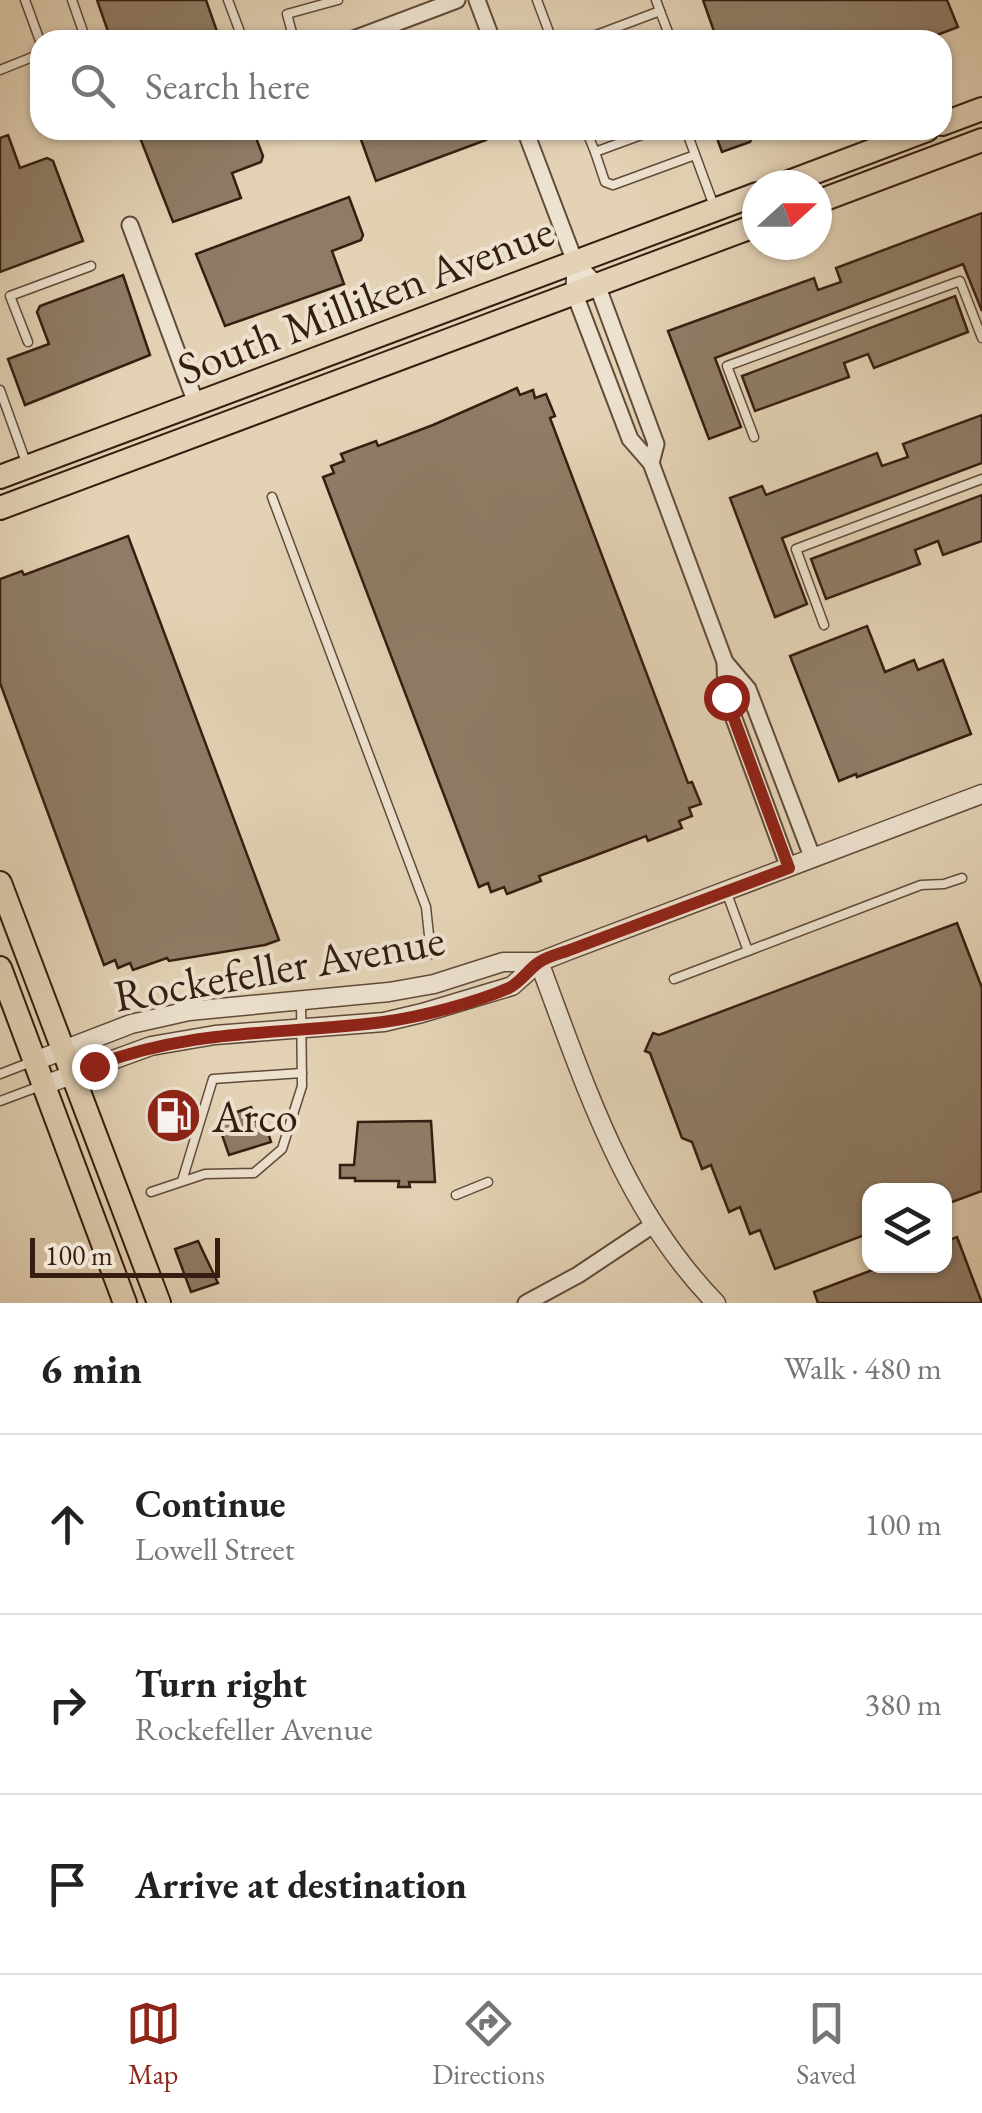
<!DOCTYPE html>
<meta charset="utf-8">
<style>
:root{--surface:#fff;--page:#f2f2f2;--text:#222;--muted:#767676;--line:#e0e0e0;--accent:#8f2418}
body{margin:0;font-family:"EB Garamond",serif;background:var(--page);color:var(--text)}
.controls{position:absolute;right:30px;bottom:30px;display:grid;overflow:hidden;border-radius:20px;box-shadow:0 2px 8px #0004}
.controls button{width:90px;height:90px;display:grid;place-items:center;padding:0;border:0;border-bottom:2px solid var(--line);background:var(--surface);color:var(--text);font:50px sans-serif}
.compass{position:absolute;left:742px;top:170px;width:90px;height:90px;border-radius:50%;background:var(--surface);box-shadow:0 2px 8px #0004;rotate:69deg}
.scale{position:absolute;left:30px;bottom:25px;width:190px;box-sizing:border-box;padding-left:10px;border:5px solid #351e11;border-top:0;font-size:28px;line-height:35px;white-space:nowrap;color:#351e11;-webkit-text-stroke:8px #ede2cf;paint-order:stroke}
.stop{position:absolute;width:30px;height:30px;margin:-22px;border:8px solid #8f2418;border-radius:50%;background:#fff}
.stop.end{background:#8f2418;border-color:#fff;box-shadow:0 2px 10px #0008}
.list{margin:0;padding:0;list-style:none}
h2{display:flex;justify-content:space-between;align-items:center;height:130px;margin:0;padding:0 40px;font-size:42px}
h2 small{font-size:32px;font-weight:400;color:var(--muted)}
.list li{display:grid;grid-template-columns:65px 1fr auto;gap:30px;align-items:center;box-sizing:border-box;height:180px;padding:0 40px;border-top:2px solid var(--line)}
.list b{display:block;font-size:38px;white-space:nowrap}
.list p{margin:0;font-size:32px;white-space:nowrap;color:var(--muted)}
.list em{font-size:32px;font-style:normal;color:var(--muted)}
.icon{flex:none;width:55px;height:55px;fill:none;stroke:currentColor;stroke-width:2;stroke-linecap:round;stroke-linejoin:round}
.map{position:relative;flex:none;width:982px;height:1303px;overflow:hidden}
.search{position:absolute;background:var(--surface);box-shadow:0 2px 8px #0004;left:30px;right:30px;top:30px;height:110px;display:flex;align-items:center;gap:25px;box-sizing:border-box;padding:0 35px;border-radius:30px;color:var(--muted);font-size:38px}
.sheet{height:670px;background:var(--surface)}
nav{display:flex;justify-content:space-around;align-items:center;box-sizing:border-box;height:140px;border-top:2px solid var(--line);background:var(--surface);font-size:28px;color:var(--muted)}
nav a{display:grid;justify-items:center;gap:5px}
nav .on{color:var(--accent)}
.map>svg:first-child{display:block}
</style>
<div class="map">
<svg width="982" height="1303" viewBox="0 0 982 1303">
<rect width="100%" height="100%" fill="#e3d2b5"/>
<filter id="stains"><feTurbulence type="fractalNoise" baseFrequency=".002" numOctaves="4"/><feColorMatrix values="0 0 0 0 .2 0 0 0 0 .09 0 0 0 0 .02 0 0 0 .5 -.17"/></filter>
<radialGradient id="worn" r=".72"><stop offset=".6" stop-color="#630" stop-opacity="0"/><stop offset="1" stop-color="#630" stop-opacity=".3"/></radialGradient>
<g fill="#8f7c66" stroke="#351e11" stroke-width="2.5">
<path d="M97,0H206L220,40H111Z"/>
<path d="M703,0H947L958,27L924,40H717Z"/>
<path d="M137,130H253L263,156L261,162L232,173L241,198L173,222Z"/>
<path d="M368,130H482L486,140L376,181L360,137Z"/>
<path d="M714,130H753L752,138L750,142L722,152Z"/>
<path d="M8,135L20,168L47,158L53,161L83,241L0,272V138Z"/>
<path d="M349,197L363,235L361,240L332,251L344,284L225,326L196,254Z"/>
<path d="M982,213V311L963,264L715,358L741,427L709,439L668,331L814,278L818,290L841,282L836,268Z"/>
<path d="M123,275L150,355L25,405L8,359L49,344L37,312L40,306Z"/>
<path d="M955,296L968,332L874,368L868,354L844,363L849,377L755,411L742,376Z"/>
<path d="M517,388L520,395L533,390L535,398L546,394L555,416L550,418L688,783L692,782L701,804L689,808L692,816L679,821L682,828L648,841L646,836L591,857L539,876L541,881L507,894L504,887L491,892L488,883L479,887L323,477L334,473L331,466L344,461L341,454L376,441L378,446L433,425Z"/>
<path d="M982,415V463L782,538L807,604L775,617L730,498L762,486L766,495L877,453L882,466L908,457L903,444Z"/>
<path d="M982,495V541L943,555L938,541L915,550L920,564L826,599L811,559Z"/>
<path d="M128,536L279,940L265,945L169,961L167,958L133,970L130,963L118,968L115,960L104,965L0,683V579L22,571L24,575Z"/>
<path d="M867,626L885,672L914,660L918,670L943,660L971,734L857,777L856,774L839,781L790,656Z"/>
<path d="M957,923L982,988V1191L944,1205V1190H870V1233L775,1269L760,1230L750,1234L740,1207L729,1212L711,1165L702,1169L692,1142L682,1138L650,1053L645,1051L653,1033L659,1035Z"/>
<path d="M164,1093L193,1108L180,1137L149,1123Z"/>
<path d="M251,1107L259,1128L266,1126L271,1142L229,1155L219,1126L225,1116Z"/>
<path d="M431,1121L435,1182H409L410,1187H398L399,1181H355V1178H340V1165H354L358,1122Z"/>
<path d="M957,1237L982,1303H818L814,1292L883,1266H944V1242Z"/>
<path d="M198,1241L218,1283L191,1292L175,1249Z"/>
</g>
<g fill="none" stroke-linecap="round" stroke-linejoin="round">
<defs>
<g id="service">
<path d="M25,0L40,41"/>
<path d="M72,0L86,40"/>
<path d="M228,0L243,40"/>
<path d="M537,0L552,40"/>
<path d="M660,11L671,40"/>
<path d="M294,40L287,14L338,0"/>
<path d="M583,40L660,11L656,0"/>
<path d="M0,70L40,54"/>
<path d="M586,130L595,152L655,130"/>
<path d="M686,130L714,206"/>
<path d="M595,152L605,182L613,185L695,155"/>
<path d="M28,342L10,296L91,266"/>
<path d="M0,390L27,465"/>
<path d="M754,437L727,366L960,281L982,338"/>
<path d="M272,497L426,907L431,954"/>
<path d="M824,625L796,549L982,479"/>
<path d="M748,951L921,885L944,884L962,878"/>
<path d="M674,979L748,951L726,891"/>
<path d="M0,1074L31,1062"/>
<path d="M0,1101L43,1085"/>
<path d="M182,1181L213,1079L302,1073"/>
<path d="M151,1192L205,1174L254,1173L282,1149L302,1086L301,1000"/>
<path d="M456,1195L488,1182"/>
</g>
<g id="minor">
<path d="M477,0L492,40"/>
<path d="M351,40L457,0"/>
<path d="M525,130L575,262L574,292L630,439L651,463L725,662L726,697L789,868"/>
<path d="M130,225L197,406"/>
<path d="M575,262L597,285L603,301L656,444L651,463"/>
<path d="M725,662L748,689L813,859"/>
<path d="M526,1303L578,1275L653,1225"/>
</g>
<g id="tertiary">
<path d="M539,962C585,1084 623,1208 716,1303"/>
<path d="M35,1061L131,1024L189,1011L389,992L434,984L503,962H539"/>
<path d="M44,1085L151,1046L215,1035L384,1022L422,1013L512,986L539,962L567,951L982,794"/>
</g>
<g id="primary">
<path d="M942,124L982,109"/>
<path d="M781,185L927,130"/>
<path d="M817,202L982,140"/>
<path d="M0,477L757,194"/>
<path d="M0,508L757,225"/>
<path d="M0,883L159,1303"/>
<path d="M0,968L125,1303"/>
</g>
</defs>
<use href="#service" stroke="#604b3a" stroke-width="11"/>
<use href="#minor" stroke="#604b3a" stroke-width="19"/>
<use href="#tertiary" stroke="#604b3a" stroke-width="21"/>
<use href="#primary" stroke="#351e11" stroke-width="26"/>
<use href="#service" stroke="#ede2cf" stroke-width="8"/>
<use href="#minor" stroke="#ede2cf" stroke-width="15"/>
<use href="#tertiary" stroke="#ede2cf" stroke-width="18"/>
<use href="#primary" stroke="#e3d2b5" stroke-width="22"/>
</g>
<g fill="none" stroke-linecap="round" stroke-linejoin="round">
<path stroke="#8f2418" stroke-width="12" d="M94,1066C191,1028 283,1035 383,1022C420,1017 475,1003 509,988C521,982 528,970 538,963C546,957 558,954 567,951L789,868L726,697"/>
</g>
<defs>
<symbol id="fuel-disc" viewBox="-11 -11 22 22"><circle r="9.5" fill="#8f2418" stroke="#ede2cf"/><path d="M-5.5-6h7V0h2V4h1.3V-2.5L3-4.5l.8-.8L6-3V5H2.5V1h-1V6h-7ZM-4.2-4.7v3.2H.2V-4.7Z" fill="#fff"/></symbol>
</defs>
<g fill-rule="evenodd">
<use href="#fuel-disc" x="142" y="1084" width="63" height="63"/>
</g>
<g text-anchor="middle" stroke-width="8" stroke-linejoin="round" paint-order="stroke">
<g font-size="45" fill="#351e11" stroke="#ede2cf">
<text transform="translate(365 299) rotate(-21)" y="16">South Milliken Avenue</text>
<text transform="translate(279 967) rotate(-10)" y="16">Rockefeller Avenue</text>
</g>
<g font-size="45" fill="#351e11" stroke="#ede2cf" text-anchor="start">
<text x="212" y="1132">Arco</text>
</g>
</g>
<rect width="100%" height="100%" filter="url(#stains)"/>
<rect width="100%" height="100%" fill="url(#worn)"/>
</svg>
<div class="controls">
<button><svg class="icon" aria-label="layers" viewBox="0 0 24 24"><path d="M12 4l9 5-9 5-9-5zM3 14l9 5 9-5"/></svg></button>
</div>
<svg class="compass" viewBox="-18 -18 36 36"><path d="M0-13l5 13h-10z" fill="#e53935"/><path d="M0 13l5-13h-10z" fill="#767676"/></svg>
<div class="scale">100 m</div>
<div class="stop" style="left:726px;top:697px"></div>
<div class="stop end" style="left:94px;top:1066px"></div>
<div class="search"><svg class="icon" aria-label="search" viewBox="0 0 24 24"><circle cx="10" cy="10" r="6"/><path d="M15 15l6 6"/></svg>Search here</div>
</div>
<section class="sheet">
<h2>6 min<small>Walk · 480 m</small></h2>
<ul class="list">
<li><svg class="icon" aria-label="ahead" viewBox="0 0 24 24"><path d="M12 20V5M6 11l6-6 6 6"/></svg><div><b>Continue</b><p>Lowell Street</p></div><em>100 m</em></li>
<li><svg class="icon" aria-label="right" viewBox="0 0 24 24"><path d="M7 20v-9h11M14 6l5 5-5 5"/></svg><div><b>Turn right</b><p>Rockefeller Avenue</p></div><em>380 m</em></li>
<li><svg class="icon" aria-label="arrive" viewBox="0 0 24 24"><path d="M6 21V4h12l-3 4 3 4H6"/></svg><div><b>Arrive at destination</b></div></li>
</ul>
</section>
<nav>
<a class="on"><svg class="icon" aria-label="map" viewBox="0 0 24 24"><path d="M3 6l6-2 6 2 6-2v14l-6 2-6-2-6 2zM9 4v14M15 6v14"/></svg>Map</a>
<a><svg class="icon" aria-label="directions" viewBox="0 0 24 24"><path d="M12 3l9 9-9 9-9-9zM9 14v-3h6M13 9l2 2-2 2"/></svg>Directions</a>
<a><svg class="icon" aria-label="saved" viewBox="0 0 24 24"><path d="M7 4h10v16l-5-4-5 4z"/></svg>Saved</a>
</nav>
